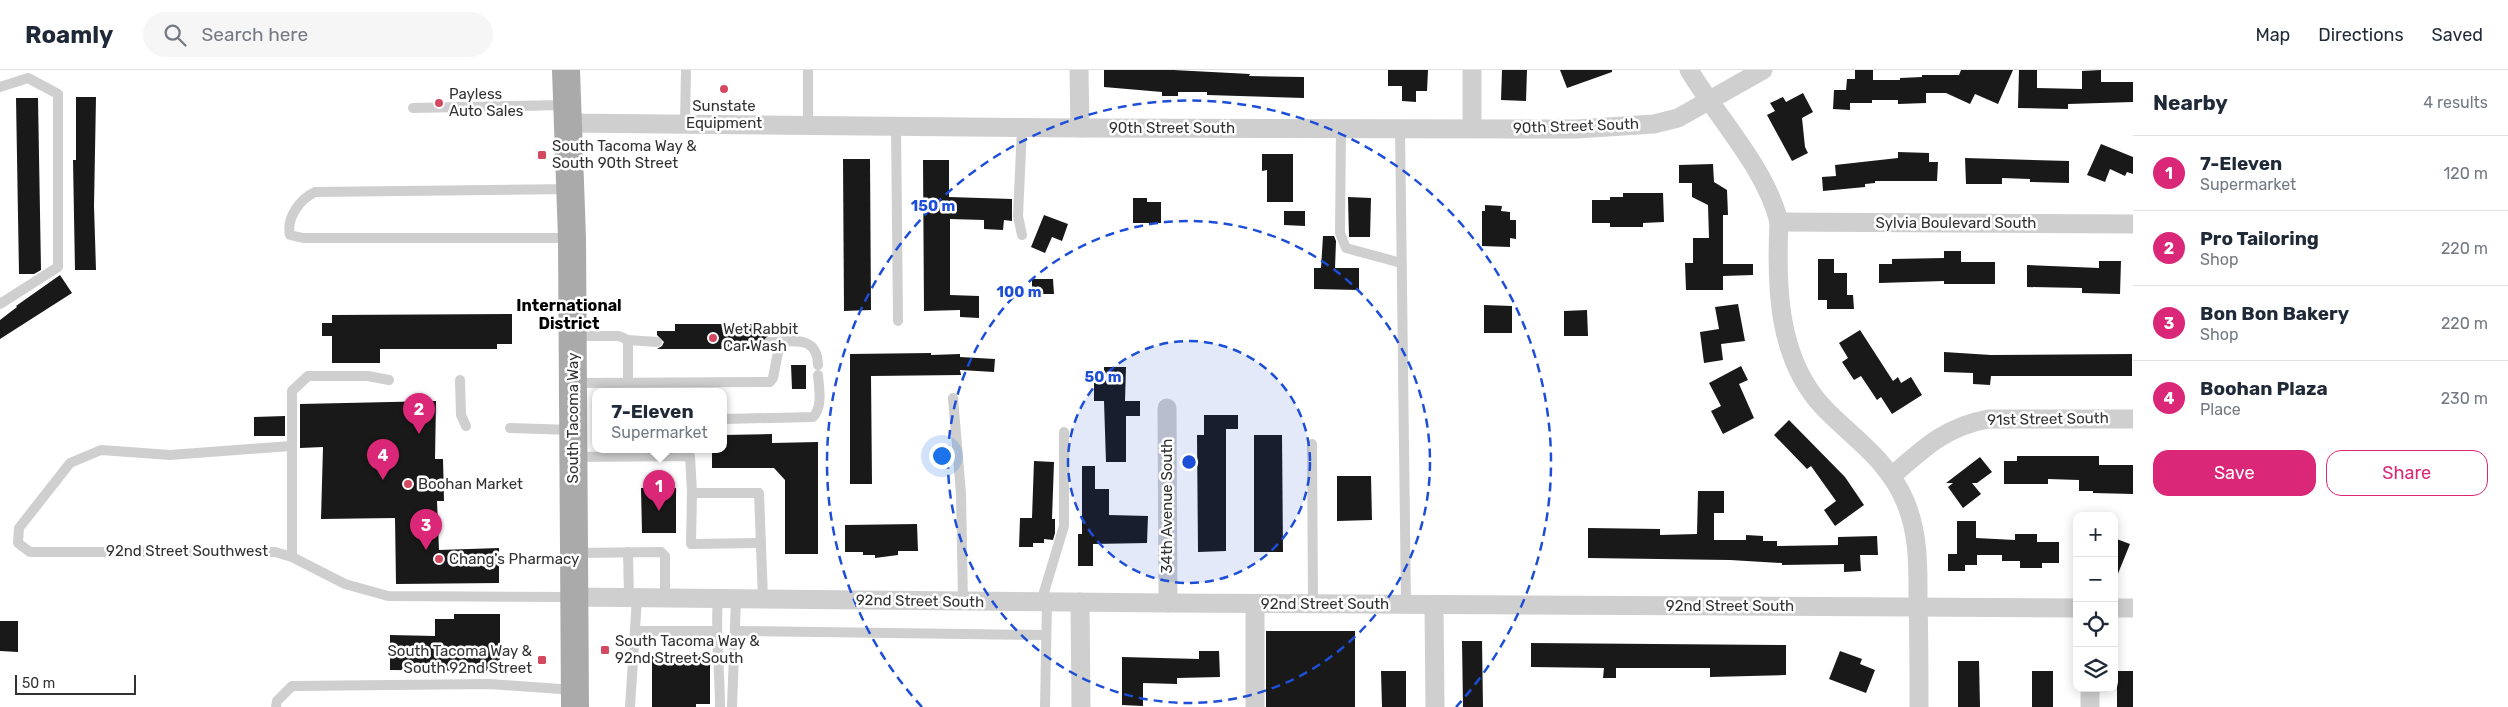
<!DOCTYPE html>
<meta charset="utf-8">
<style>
:root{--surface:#fff;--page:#f6f6f7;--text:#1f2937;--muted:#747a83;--line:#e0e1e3;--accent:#db2777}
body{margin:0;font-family:Rubik,sans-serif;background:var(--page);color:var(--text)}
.controls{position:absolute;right:15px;bottom:15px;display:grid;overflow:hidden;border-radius:10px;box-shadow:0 2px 12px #0003}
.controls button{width:45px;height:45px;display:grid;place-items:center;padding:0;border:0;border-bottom:1px solid var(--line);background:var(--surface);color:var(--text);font:25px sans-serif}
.scale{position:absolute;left:15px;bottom:12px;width:121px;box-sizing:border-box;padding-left:5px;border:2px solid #323232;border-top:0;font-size:14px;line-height:18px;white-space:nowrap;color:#323232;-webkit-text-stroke:4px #fff;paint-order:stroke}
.you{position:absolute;left:941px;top:385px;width:18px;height:18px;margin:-12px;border:4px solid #fff;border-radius:50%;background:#1a73e8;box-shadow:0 0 0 8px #1a73e833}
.badge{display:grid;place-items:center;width:32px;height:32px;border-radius:50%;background:var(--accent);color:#fff;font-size:16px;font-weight:700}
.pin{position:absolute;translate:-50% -41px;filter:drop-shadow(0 1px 2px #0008)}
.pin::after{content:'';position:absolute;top:26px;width:18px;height:15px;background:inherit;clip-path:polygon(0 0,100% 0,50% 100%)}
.popup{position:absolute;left:592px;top:318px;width:135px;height:65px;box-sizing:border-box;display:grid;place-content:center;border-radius:10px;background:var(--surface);filter:drop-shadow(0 1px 4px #0005);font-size:16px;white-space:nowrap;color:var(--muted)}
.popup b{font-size:19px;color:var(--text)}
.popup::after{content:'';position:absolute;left:50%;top:100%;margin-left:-10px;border:10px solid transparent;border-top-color:var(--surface)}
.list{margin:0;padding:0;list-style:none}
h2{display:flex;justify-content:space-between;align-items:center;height:65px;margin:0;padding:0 20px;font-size:21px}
h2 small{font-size:16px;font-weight:400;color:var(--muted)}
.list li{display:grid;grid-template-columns:32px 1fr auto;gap:15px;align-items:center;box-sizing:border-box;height:75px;padding:0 20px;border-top:1px solid var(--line)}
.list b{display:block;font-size:19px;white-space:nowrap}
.list p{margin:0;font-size:16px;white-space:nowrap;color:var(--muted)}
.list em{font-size:16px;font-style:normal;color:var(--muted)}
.actions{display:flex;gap:10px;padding:15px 20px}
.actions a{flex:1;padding:11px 0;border:1px solid var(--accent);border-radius:15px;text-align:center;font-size:18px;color:var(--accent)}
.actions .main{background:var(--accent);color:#fff}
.icon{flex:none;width:28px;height:28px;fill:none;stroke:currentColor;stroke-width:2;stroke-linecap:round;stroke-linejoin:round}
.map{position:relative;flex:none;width:2133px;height:637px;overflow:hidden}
header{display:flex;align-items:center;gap:30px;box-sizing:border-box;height:70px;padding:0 25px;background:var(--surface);border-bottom:1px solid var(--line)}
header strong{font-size:24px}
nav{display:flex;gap:28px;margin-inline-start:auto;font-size:18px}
.search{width:350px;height:45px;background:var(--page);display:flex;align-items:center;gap:12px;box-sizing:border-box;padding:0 18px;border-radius:28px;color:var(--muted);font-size:19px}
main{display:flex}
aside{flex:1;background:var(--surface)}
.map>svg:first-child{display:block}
</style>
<header>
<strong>Roamly</strong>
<div class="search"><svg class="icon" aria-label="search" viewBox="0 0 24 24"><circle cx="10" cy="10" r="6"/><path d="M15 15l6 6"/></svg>Search here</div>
<nav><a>Map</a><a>Directions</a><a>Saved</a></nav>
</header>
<main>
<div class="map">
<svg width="2133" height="637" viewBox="0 0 2133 637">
<rect width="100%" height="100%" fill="#fff"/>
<g fill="#191919">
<path d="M1104,0H1173L1250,4L1249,6L1304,7V28L1207,25V22H1178V26H1162V22L1104,17Z"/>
<path d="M1388,0H1428L1427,21H1416V32L1402,31V16H1388Z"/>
<path d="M1502,0H1527L1526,31L1501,30Z"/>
<path d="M1560,0H1612V2L1567,18Z"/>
<path d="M1855,0H1873V10H1900V8L1922,7V5H1959L1961,0H2013L1998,34L1975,24L1970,34L1946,23H1926V33L1898,34V30H1872V33H1850V40L1833,39L1834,20H1846L1847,9H1855Z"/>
<path d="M2019,0H2037V18L2082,19V1L2101,0V12H2133V32L2068,34V39L2018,38Z"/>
<path d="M1803,23L1813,42L1802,48L1805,77L1808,83L1792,91L1767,45L1775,41L1770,33L1783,27L1786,32Z"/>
<path d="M76,27H96L94,136L96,200H75L73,90H76Z"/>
<path d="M16,28H38L41,200L34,204H19Z"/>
<path d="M2101,74L2133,87V104L2127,102L2125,106L2110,99L2105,112L2087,105Z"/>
<path d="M1898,82L1929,83V92H1938L1937,111H1875V113L1865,114V117L1823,121L1822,107L1836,106L1835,95L1898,88Z"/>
<path d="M1262,84H1293V132H1267V100L1262,101Z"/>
<path d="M1965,88L2069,91V113L2030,112V109L2002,108V114H1966Z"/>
<path d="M843,89H870L871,240L844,241Z"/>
<path d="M923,90H949V127L1012,129V151L1004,150L1003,160L984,159V150L950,149V225L979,226V248L960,247V240L924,241Z"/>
<path d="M1713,94L1714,112L1727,120L1728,145H1723V194H1753V205L1723,206V220H1686L1685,193H1693V168H1709L1708,135L1692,127V113H1679V95Z"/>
<path d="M1623,123H1663L1664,152L1643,153V157H1610V153H1592V130H1610V127H1623Z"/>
<path d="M1348,127L1371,128L1370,167H1349Z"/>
<path d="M1133,128H1147V132H1161V153H1133Z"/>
<path d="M1485,135L1502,136L1501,141L1510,142V150H1516V169L1510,168V177L1482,176V141H1485Z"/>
<path d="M1284,141H1305V156L1284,155Z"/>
<path d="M1044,145L1068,154L1062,171L1052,167L1045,183L1031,177Z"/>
<path d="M1323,166H1334L1336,171L1335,198H1359V220L1314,219V198H1321Z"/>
<path d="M1944,181H1961V192H1995V214H1944V211L1879,213V194H1892V189L1944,188Z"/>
<path d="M1818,189H1834V203H1847V225H1853L1854,239H1827V230H1818Z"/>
<path d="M2099,191H2121L2120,224L2082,223V218L2027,217V195L2099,198Z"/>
<path d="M60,205L72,223L0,269V250L17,237L16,236Z"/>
<path d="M1032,209H1053L1054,224H1032Z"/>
<path d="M1738,234L1745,271L1721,274L1723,290L1704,293L1700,262L1719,259L1715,237Z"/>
<path d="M1484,235L1512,236V263H1484Z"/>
<path d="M1587,240L1588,266H1564V241Z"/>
<path d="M512,244V274H497V279H380V293H332V266H322V253H332V245Z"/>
<path d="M675,254H758V265H769L762,272L763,276L769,279H657L662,276L664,272L657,265V261H675Z"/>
<path d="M1860,260L1893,311L1898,307L1901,313L1911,307L1922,325L1892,344L1881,327L1877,330L1861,306L1854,310L1842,292L1848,288L1839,273Z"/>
<path d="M1944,282L1991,285L2132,284V306H1991L1990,315L1973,314V303L1944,302Z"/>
<path d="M931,283V285L960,284V287L995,289L994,302L960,300L961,305L871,306L872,414H850V284Z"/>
<path d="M791,295H806V319H792Z"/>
<path d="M1741,296L1748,310L1739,314L1754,348L1723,364L1711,341L1721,336L1709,313Z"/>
<path d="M1104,297H1126L1125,331H1140V346H1126V392H1106L1104,331H1094V313H1104Z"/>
<path d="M436,331L435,389H443L444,431H437L439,480L499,478V513L396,514L395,448L321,449L323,377L300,378V334Z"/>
<path d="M1204,345H1238V359H1226V481L1198,482L1197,365H1204Z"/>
<path d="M285,346V366H254V347Z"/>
<path d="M1789,350L1845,407L1864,435L1835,456L1824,440L1836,431L1811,396L1807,399L1774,365Z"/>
<path d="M772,364V373L818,372V484H785V410L774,398H712V380H723V365Z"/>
<path d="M1254,365H1282L1283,482H1254Z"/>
<path d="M2017,386H2099V395H2133V424L2093,423V421H2079V410L2048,409V414H2004V391H2017Z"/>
<path d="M1980,387L1992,402L1977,413H1972L1981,424L1963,438L1948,417L1953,413H1946Z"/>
<path d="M1034,391L1054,392L1052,449H1055V463L1053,470L1044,469V473H1033V477H1019L1020,448H1032Z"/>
<path d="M1082,396H1095V419H1109V445L1148,446L1147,473L1093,474V496H1078V464H1082Z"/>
<path d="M1337,406H1371L1372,450L1337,451Z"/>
<path d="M641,418H676V463H642Z"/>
<path d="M1698,421H1724V443H1714V470H1746V465L1763,466V471H1777V476L1838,475V467L1877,466L1878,485H1860L1861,501L1844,502V494L1782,495V493L1730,490L1588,488V458L1660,459V465L1697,464Z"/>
<path d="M1957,451H1976V468L2015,470V464H2037V472H2059V493H2042V498H2020V491H2002V485H1977V495H1965V501H1948V484H1957Z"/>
<path d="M917,454L918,481H898V485L875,488V485H863V482H845V455Z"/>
<path d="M2114,468L2130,474L2115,511H2114Z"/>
<path d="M454,544H500V601L390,600V565L435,566V549H454Z"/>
<path d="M0,551H18V582L0,581Z"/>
<rect x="1266" y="561" width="89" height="76"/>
<path d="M1462,571H1482L1483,637H1463Z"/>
<path d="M1531,573L1786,575V605L1710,607V598H1616V608H1603L1604,598L1531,597Z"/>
<path d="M1199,581H1219L1220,607L1177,608V614L1143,613V636L1122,635V587L1199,589Z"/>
<path d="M1840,581L1862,589L1860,594L1875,600L1866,623L1829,609Z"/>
<path d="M652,586H710V634H696V637H652Z"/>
<path d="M1958,591H1979L1980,637H1958Z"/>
<path d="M1381,601H1406V637H1382Z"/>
<rect x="2032" y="601" width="21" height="36"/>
<rect x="2117" y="601" width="16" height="36"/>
</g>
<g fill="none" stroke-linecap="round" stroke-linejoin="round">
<g stroke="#cfcfcf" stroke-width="10">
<path d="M808,0V55"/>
<path d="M0,17L28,8L58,24V197L0,234"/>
<path d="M413,38L565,35"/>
<path d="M685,54L686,0"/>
<path d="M896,56L898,251"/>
<path d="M1022,57L1018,146L1022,165"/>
<path d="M1400,57L1406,535"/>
<path d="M1341,58L1340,163L1346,178L1401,193"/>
<path d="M570,119L315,122C300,129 286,148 290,165L303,168H571"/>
<path d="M574,266H619L628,270L657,272"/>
<path d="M769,272C793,272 817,264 818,295"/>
<path d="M460,310L461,345L466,356"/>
<path d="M628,312V270"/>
<path d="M575,313L770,312L773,308L780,272"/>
<path d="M953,328L961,424L963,531"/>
<path d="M723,349L813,347C823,337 819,319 818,305"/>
<path d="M510,358L572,360"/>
<path d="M1312,374L1313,534"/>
<path d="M291,376L170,385L101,380L70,393L19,458L18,473L30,482H275L292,487L345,514L388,526L573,527"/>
<path d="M574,387L690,386L692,423H759L763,529"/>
<path d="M692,423L691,474L761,473"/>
<path d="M628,482L629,528"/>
<path d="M576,483L661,482L665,486V528"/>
<path d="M292,487V321L308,306H368L389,310"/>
<path d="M718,528C715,565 720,600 720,637"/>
<path d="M1041,532L1064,456V362"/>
<path d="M635,561H716"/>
<path d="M736,561L1045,565"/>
<path d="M276,637L277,631L292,616L489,614L574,620"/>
<path d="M630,637L637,528"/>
<path d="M732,637L736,529"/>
<path d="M1045,637L1047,532"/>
</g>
<g stroke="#cfcfcf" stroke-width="19">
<path d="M1079,0L1080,58"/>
<path d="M1689,0C1717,47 1766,98 1779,152C1776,215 1777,289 1824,338C1853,368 1888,390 1905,431C1919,464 1918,496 1918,531C1919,566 1919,602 1919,637"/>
<path d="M566,53L1080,58L1577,59L1654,54L1678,48L1763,0"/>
<path d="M1472,57V0"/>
<path d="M1779,152L2133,154"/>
<path d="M1167,338L1168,533"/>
<path d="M1892,406C1924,378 1945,357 1988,349H2133"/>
<path d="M574,527L1168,533L2077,538"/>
<path d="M1080,532L1081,637"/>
<path d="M1434,535L1435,637"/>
<path d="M2114,538H2133"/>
<path d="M1255,637V534"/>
<path d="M2090,637V618"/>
</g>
<path stroke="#aaa" stroke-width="28" d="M566,0L572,168L575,637"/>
</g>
<circle cx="1189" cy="392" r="121" fill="#1d4ed8" fill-opacity=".12"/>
<g fill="none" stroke="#1d4ed8" stroke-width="2.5" stroke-dasharray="9 6">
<circle cx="1189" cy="392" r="121"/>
<circle cx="1189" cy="392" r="241"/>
<path d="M922 637A362 362 0 1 1 1456 637"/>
</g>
<g fill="#d34a60" stroke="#fff" stroke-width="2">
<circle cx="724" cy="19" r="5"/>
<circle cx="439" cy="33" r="5"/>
<rect x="537" y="80" width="10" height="10" rx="2.5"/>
<circle cx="713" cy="268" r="5"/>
<circle cx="408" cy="414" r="5"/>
<circle cx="439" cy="489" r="5"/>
<rect x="600" y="575" width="10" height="10" rx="2.5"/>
<rect x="537" y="585" width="10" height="10" rx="2.5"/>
</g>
<g text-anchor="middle" stroke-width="5" stroke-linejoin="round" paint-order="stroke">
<g font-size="15" fill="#323232" stroke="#fff" text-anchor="start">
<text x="449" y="29">Payless<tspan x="449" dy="17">Auto Sales</tspan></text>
<text x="724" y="41" text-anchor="middle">Sunstate<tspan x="724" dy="17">Equipment</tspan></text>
<text x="552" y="81">South Tacoma Way &amp;<tspan x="552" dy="17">South 90th Street</tspan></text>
<text x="723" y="264">Wet Rabbit<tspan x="723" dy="17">Car Wash</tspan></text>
<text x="418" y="419">Boohan Market</text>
<text x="449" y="494">Chang's Pharmacy</text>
<text x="615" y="576">South Tacoma Way &amp;<tspan x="615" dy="17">92nd Street South</tspan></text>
<text x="532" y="586" text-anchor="end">South Tacoma Way &amp;<tspan x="532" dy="17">South 92nd Street</tspan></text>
</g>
<g font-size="15" fill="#323232" stroke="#fff">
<text transform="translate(1576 56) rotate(-2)" y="5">90th Street South</text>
<text x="1172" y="63">90th Street South</text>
<text x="1956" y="158">Sylvia Boulevard South</text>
<text transform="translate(573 348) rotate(-90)" y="5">South Tacoma Way</text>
<text transform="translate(2048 349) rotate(-1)" y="5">91st Street South</text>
<text transform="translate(1167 436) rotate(-90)" y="5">34th Avenue South</text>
<text x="187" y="486">92nd Street Southwest</text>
<text transform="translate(920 531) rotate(1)" y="5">92nd Street South</text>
<text x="1325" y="539">92nd Street South</text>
<text x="1730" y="541">92nd Street South</text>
</g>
<g font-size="16" font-weight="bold" fill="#000" stroke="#fff">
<text x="569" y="241">International<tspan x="569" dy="18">District</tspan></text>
</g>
</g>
<circle cx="1189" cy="392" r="8" fill="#1d4ed8" stroke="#fff" stroke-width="2.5"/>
<g font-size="15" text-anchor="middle" font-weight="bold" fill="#1d4ed8" stroke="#fff" stroke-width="5" stroke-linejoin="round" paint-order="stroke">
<text x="933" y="141">150 m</text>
<text x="1019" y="227">100 m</text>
<text x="1103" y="312">50 m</text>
</g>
</svg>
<div class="controls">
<button>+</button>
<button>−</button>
<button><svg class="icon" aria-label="locate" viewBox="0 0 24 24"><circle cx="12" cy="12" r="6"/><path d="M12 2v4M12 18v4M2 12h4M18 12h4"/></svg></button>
<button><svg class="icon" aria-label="layers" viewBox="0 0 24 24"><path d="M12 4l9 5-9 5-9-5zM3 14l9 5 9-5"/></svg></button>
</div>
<div class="scale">50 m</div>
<div class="you"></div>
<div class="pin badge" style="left:659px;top:441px">1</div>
<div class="popup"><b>7-Eleven</b>Supermarket</div>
<div class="pin badge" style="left:419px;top:364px">2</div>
<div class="pin badge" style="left:426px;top:480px">3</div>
<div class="pin badge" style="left:383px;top:410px">4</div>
</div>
<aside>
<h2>Nearby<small>4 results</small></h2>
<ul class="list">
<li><span class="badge">1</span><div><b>7-Eleven</b><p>Supermarket</p></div><em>120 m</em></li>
<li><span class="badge">2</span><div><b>Pro Tailoring</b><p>Shop</p></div><em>220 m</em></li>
<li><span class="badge">3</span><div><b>Bon Bon Bakery</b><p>Shop</p></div><em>220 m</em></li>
<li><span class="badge">4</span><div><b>Boohan Plaza</b><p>Place</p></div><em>230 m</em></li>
</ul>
<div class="actions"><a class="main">Save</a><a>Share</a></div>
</aside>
</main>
